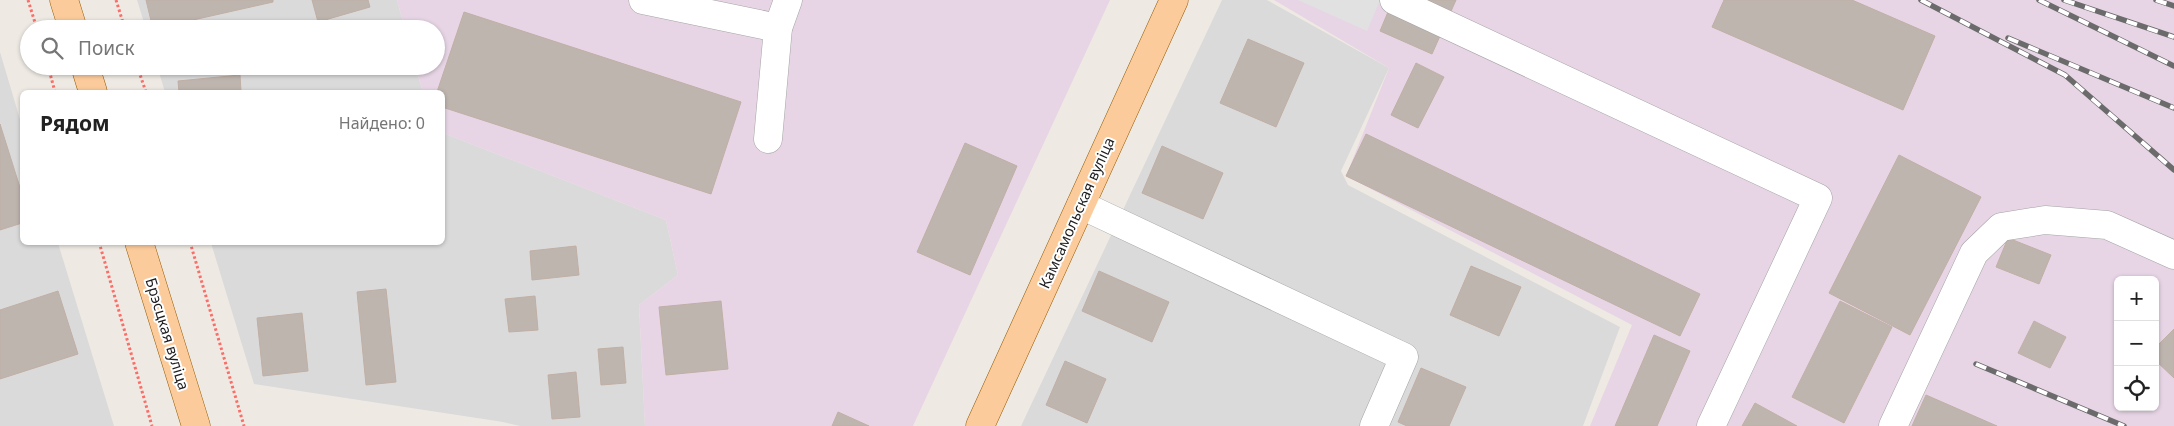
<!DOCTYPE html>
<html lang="ru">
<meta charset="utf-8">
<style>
:root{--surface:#fff;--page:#f6f6f6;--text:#222;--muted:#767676;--line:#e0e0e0}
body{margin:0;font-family:"Noto Sans",sans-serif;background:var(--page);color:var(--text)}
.controls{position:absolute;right:15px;bottom:15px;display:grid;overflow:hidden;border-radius:8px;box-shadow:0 1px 4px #0004}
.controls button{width:45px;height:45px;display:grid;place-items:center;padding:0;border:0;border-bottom:1px solid var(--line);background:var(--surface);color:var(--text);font:25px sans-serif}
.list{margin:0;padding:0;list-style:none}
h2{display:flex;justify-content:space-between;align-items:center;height:65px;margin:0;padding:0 20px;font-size:21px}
h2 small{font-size:16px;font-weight:400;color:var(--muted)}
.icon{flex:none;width:28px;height:28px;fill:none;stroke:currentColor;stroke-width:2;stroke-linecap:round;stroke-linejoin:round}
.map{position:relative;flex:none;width:2174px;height:426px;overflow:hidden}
.search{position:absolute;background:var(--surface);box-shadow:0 1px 4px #0004;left:20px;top:20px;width:425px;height:55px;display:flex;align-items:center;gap:12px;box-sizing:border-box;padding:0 18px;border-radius:28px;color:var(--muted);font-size:19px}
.panel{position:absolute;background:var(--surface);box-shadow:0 1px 4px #0004;left:20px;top:90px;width:425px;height:155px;border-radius:8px}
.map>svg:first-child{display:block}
</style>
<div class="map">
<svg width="2174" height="426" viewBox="0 0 2174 426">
<rect width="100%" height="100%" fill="#eeeae3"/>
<g fill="#dbdada">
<path d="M137,0H397L405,29H146Z"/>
<path d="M1222,0H1267L1389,68L1341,171L1348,185L1620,327L1583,426H1021Z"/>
<path d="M0,52L22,126V242L58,243L114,426H0Z"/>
<path d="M157,66H415L423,92H165Z"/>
<path d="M443,133L666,220L678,275L639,305L645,426H520L503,422L254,384L211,243L442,242Z"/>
</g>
<g fill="#e7d5e5" fill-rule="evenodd">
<path d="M397,0H1110L913,426H645L639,305L678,275L666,220L443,133L442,92H423L415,66H436V29H405Z"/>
<path d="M1274,0H2174V426H1590L1632,325L1346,176L1389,68ZM2118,280H2155V407H2118Z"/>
</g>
<path fill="#e1e1e1" d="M1298,0H1380L1367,31Z"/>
<g fill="#bfb5af" stroke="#c0afa5">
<path d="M146,0H273V2L153,29Z"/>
<path d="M312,0H368L370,7L318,22Z"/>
<path d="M1393,0H1456L1432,54L1380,31Z"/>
<path d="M1724,0H1852L1935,36L1903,110L1712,27Z"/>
<path d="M464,12L741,102L711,194L442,107V92H437Z"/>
<path d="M1248,39L1304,63L1276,127L1220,103Z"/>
<path d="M1416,63L1444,77L1418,128L1391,115Z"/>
<path d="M240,75L241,92H179L178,81Z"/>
<path d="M0,124L22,194V223L0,230Z"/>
<path d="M1366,134L1700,294L1680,336L1346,176Z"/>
<path d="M965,143L1017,166L970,275L917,252Z"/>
<path d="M1162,146L1223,173L1203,219L1142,193Z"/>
<path d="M1899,155L1981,197L1910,335L1829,293Z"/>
<path d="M2008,238L2051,255L2039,284L1996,267Z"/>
<path d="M576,246L579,275L532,280L530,251Z"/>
<path d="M1471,266L1521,287L1499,336L1450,315Z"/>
<path d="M1099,271L1169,302L1152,342L1082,311Z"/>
<path d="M386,289L396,382L366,385L357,292Z"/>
<path d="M58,291L78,354L0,379V310Z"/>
<path d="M535,296L538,330L509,332L505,299Z"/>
<path d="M721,301L728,369L666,375L659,307Z"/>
<path d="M1840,301L1892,327L1844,423L1792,397Z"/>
<path d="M302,313L308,371L263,376L257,318Z"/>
<path d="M2034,321L2066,337L2050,368L2018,353Z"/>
<path d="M2174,329V378L2155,360V348Z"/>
<path d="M1654,335L1690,351L1657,426H1615Z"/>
<path d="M623,347L626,383L601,385L598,349Z"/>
<path d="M1065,361L1106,379L1087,423L1046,405Z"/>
<path d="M1421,368L1466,387L1449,426H1407L1398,422Z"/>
<path d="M576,372L580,417L552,419L548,375Z"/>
<path d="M1926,395L1997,426H1912Z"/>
<path d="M1755,403L1797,426H1742Z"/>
<path d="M838,412L869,426H832Z"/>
</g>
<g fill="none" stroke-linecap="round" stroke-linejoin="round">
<defs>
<g id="minor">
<path d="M643,0L778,28"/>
<path d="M1394,0L1818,198L1711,426"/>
<path d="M768,139L778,28L788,0"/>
<path d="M1081,205L1404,357L1374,426"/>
<path d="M1893,426L1974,253L2001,227L2045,220L2107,225L2174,255"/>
</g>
<g id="major">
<path d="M64,0L73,29"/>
<path d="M85,66L93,92"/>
<path d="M139,242L196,426"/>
<path d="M980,426L1174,0"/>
</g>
</defs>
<use href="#minor" stroke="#a4a4a4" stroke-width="29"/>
<use href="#major" stroke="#965a01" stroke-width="29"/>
<g stroke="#f96e69" stroke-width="3" stroke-dasharray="2.5 2.5" stroke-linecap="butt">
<path d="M28,0L37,29"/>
<path d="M116,0L125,29"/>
<path d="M48,66L55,92"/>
<path d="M137,66L146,92"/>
<path d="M99,242L152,426"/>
<path d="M190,242L244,426"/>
</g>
<use href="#minor" stroke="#fff" stroke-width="28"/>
<use href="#major" stroke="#fbcb9b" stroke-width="28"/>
<defs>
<g id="rail">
<path d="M1921,0L2065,75L2174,170"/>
<path d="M2039,0L2174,66"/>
<path d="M2064,0L2174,37"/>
<path d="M2156,0L2174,6"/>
<path d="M2008,38L2174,108"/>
<path d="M1976,364L2124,426"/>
</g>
</defs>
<use href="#rail" stroke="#6b6b6b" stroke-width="5.5"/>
<use href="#rail" stroke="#fff" stroke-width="4" stroke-dasharray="11" stroke-linecap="butt"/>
</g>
<g text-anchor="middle" stroke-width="4" stroke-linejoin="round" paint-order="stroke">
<g font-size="15" fill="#1d1d1d" stroke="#fff">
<text transform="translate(1077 213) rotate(-66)" y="5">Камсамольская вуліца</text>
<text transform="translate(167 334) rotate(73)" y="5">Брэсцкая вуліца</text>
</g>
</g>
</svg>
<div class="controls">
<button>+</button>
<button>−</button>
<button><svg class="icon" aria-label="locate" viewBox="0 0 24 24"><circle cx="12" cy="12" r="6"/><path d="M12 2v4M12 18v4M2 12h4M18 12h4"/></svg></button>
</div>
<div class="search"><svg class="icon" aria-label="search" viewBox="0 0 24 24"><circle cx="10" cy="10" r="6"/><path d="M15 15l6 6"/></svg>Поиск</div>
<section class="panel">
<h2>Рядом<small>Найдено: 0</small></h2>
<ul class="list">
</ul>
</section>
</div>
